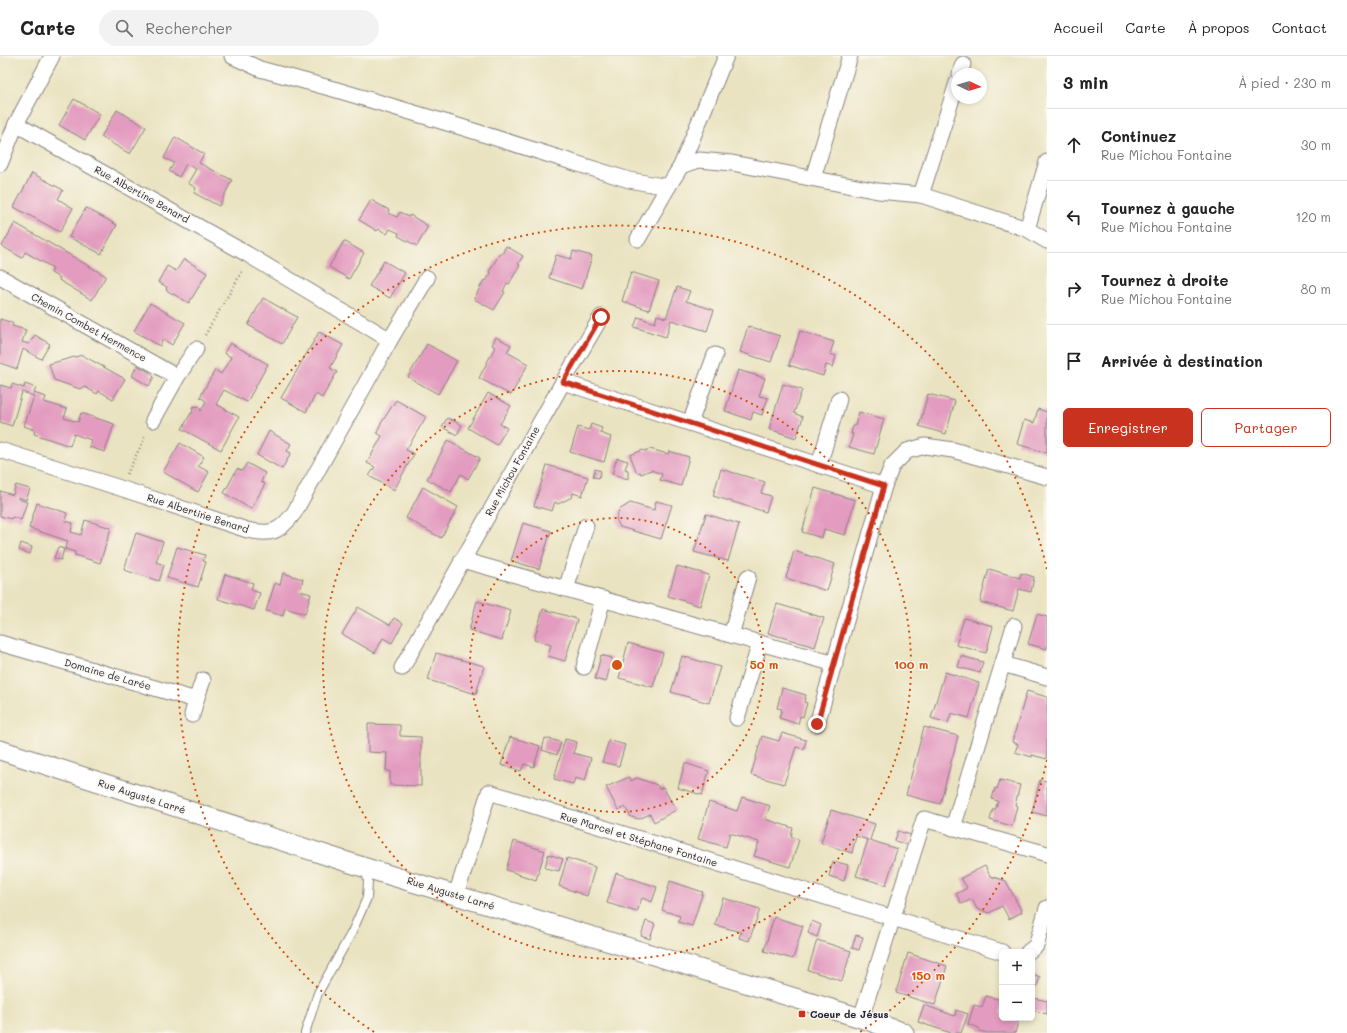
<!DOCTYPE html>
<html lang="fr">
<meta charset="utf-8">
<style>
:root{--surface:#fff;--page:#f2f2f2;--text:#222;--muted:#767676;--line:#e0e0e0;--accent:#c8321e}
body{margin:0;font-family:Mali,sans-serif;background:var(--page);color:var(--text)}
.controls{position:absolute;right:12px;bottom:12px;display:grid;overflow:hidden;border-radius:6px;box-shadow:0 2px 6px #0003}
.controls button{width:36px;height:36px;display:grid;place-items:center;padding:0;border:0;border-bottom:1px solid var(--line);background:var(--surface);color:var(--text);font:20px sans-serif}
.compass{position:absolute;left:951px;top:12px;width:36px;height:36px;border-radius:50%;background:var(--surface);box-shadow:0 2px 6px #0003;rotate:94deg}
.stop{position:absolute;width:12px;height:12px;margin:-9px;border:3px solid #c8321e;border-radius:50%;background:#fff}
.stop.end{background:#c8321e;border-color:#fff;box-shadow:0 1px 4px #0008}
.list{margin:0;padding:0;list-style:none}
h2{display:flex;justify-content:space-between;align-items:center;height:52px;margin:0;padding:0 16px;font-size:17px}
h2 small{font-size:13px;font-weight:400;color:var(--muted)}
.list li{display:grid;grid-template-columns:26px 1fr auto;gap:12px;align-items:center;box-sizing:border-box;height:72px;padding:0 16px;border-top:1px solid var(--line)}
.list b{display:block;font-size:15px;white-space:nowrap}
.list p{margin:0;font-size:13px;white-space:nowrap;color:var(--muted)}
.list em{font-size:13px;font-style:normal;color:var(--muted)}
.actions{display:flex;gap:8px;padding:12px 16px}
.actions a{flex:1;padding:9px 0;border:1px solid var(--accent);border-radius:6px;text-align:center;font-size:14px;color:var(--accent)}
.actions .main{background:var(--accent);color:#fff}
.icon{flex:none;width:22px;height:22px;fill:none;stroke:currentColor;stroke-width:2;stroke-linecap:round;stroke-linejoin:round}
.map{position:relative;flex:none;width:1047px;height:977px;overflow:hidden}
header{display:flex;align-items:center;gap:24px;box-sizing:border-box;height:56px;padding:0 20px;background:var(--surface);border-bottom:1px solid var(--line)}
header strong{font-size:19px}
nav{display:flex;gap:22px;margin-inline-start:auto;font-size:14px}
.search{width:280px;height:36px;background:var(--page);display:flex;align-items:center;gap:10px;box-sizing:border-box;padding:0 14px;border-radius:22px;color:var(--muted);font-size:15px}
main{display:flex}
aside{flex:1;background:var(--surface)}
.map>svg:first-child{display:block}
</style>
<header>
<strong>Carte</strong>
<div class="search"><svg class="icon" aria-label="search" viewBox="0 0 24 24"><circle cx="10" cy="10" r="6"/><path d="M15 15l6 6"/></svg>Rechercher</div>
<nav><a>Accueil</a><a>Carte</a><a>À propos</a><a>Contact</a></nav>
</header>
<main>
<div class="map">
<svg width="1047" height="977" viewBox="0 0 1047 977">
<rect width="100%" height="100%" fill="#fbf7ec"/>
<filter id="ink" filterUnits="userSpaceOnUse"><feTurbulence type="fractalNoise" baseFrequency=".025" numOctaves="2"/><feDisplacementMap in="SourceGraphic" scale="8" xChannelSelector="R" yChannelSelector="G"/><feConvolveMatrix kernelMatrix="1 2 1 2 8 2 1 2 1" color-interpolation-filters="sRGB"/></filter>
<filter id="wash" filterUnits="userSpaceOnUse"><feTurbulence type="fractalNoise" baseFrequency=".012" numOctaves="4" result="noise"/><feDisplacementMap in="SourceGraphic" scale="16" xChannelSelector="R" yChannelSelector="G"/><feGaussianBlur stdDeviation="0.9" result="paint"/><feColorMatrix in="noise" values="0 0 0 0 0 0 0 0 0 0 0 0 0 0 0 0 0 1.4 0 .05"/><feComposite in="paint" operator="in"/></filter>
<g filter="url(#wash)">
<rect width="100%" height="100%" fill="#eae3c1"/>
<g id="blocks">
<g fill="#e39bc0">
<path d="M74,43L100,58L85,84L59,69Z"/>
<path d="M117,54L146,71L130,98L101,81Z"/>
<path d="M175,81L204,98L199,107L232,124L219,150L194,137L196,132L188,127L196,113L186,108L179,121L169,115L174,107L164,102Z"/>
<path d="M32,117L63,134L58,143L73,152L60,176L14,151Z"/>
<path d="M371,144L389,154L388,157L397,161L400,156L409,161L410,159L428,170L417,190L398,180L399,177L390,173L387,178L379,173L377,175L359,164Z"/>
<path d="M86,152L117,169L101,198L69,181Z"/>
<path d="M15,167L106,220L92,244L59,224L60,222L51,217L53,212L25,196L22,202L2,190Z"/>
<path d="M344,185L364,197L349,223L329,211Z"/>
<path d="M506,190L523,200L518,208L520,209L509,228L507,227L503,235L505,236L494,254L474,243L484,224L486,225L491,217L489,216L500,197L502,198Z"/>
<path d="M573,195L592,200L582,233L549,222L556,199L571,203Z"/>
<path d="M184,203L207,217L189,247L166,234L167,231L158,226L167,210L176,215Z"/>
<path d="M384,205L405,217L390,242L369,230Z"/>
<path d="M631,216L659,225L649,254L622,245Z"/>
<path d="M677,231L690,235L686,245L714,254L707,275L671,264L666,281L634,271L638,261L655,267L657,259L666,262Z"/>
<path d="M263,242L297,261L282,288L248,269Z"/>
<path d="M150,247L185,267L172,289L163,283L160,290L134,275Z"/>
<path d="M0,263L13,267L12,270L26,274L22,286L29,288L35,279L50,288L41,303L23,293L17,313L0,307Z"/>
<path d="M748,270L780,280L771,306L740,296Z"/>
<path d="M800,275L834,286L830,298L836,300L833,311L826,309L823,320L789,309Z"/>
<path d="M319,276L343,289L330,312L337,316L322,342L316,338L306,356L281,342Z"/>
<path d="M496,281L511,289L507,296L528,308L511,339L479,322L495,291L492,289Z"/>
<path d="M230,287L268,308L247,346L224,334L216,348L239,361L221,394L182,373L191,357H193L192,351L199,350L201,355L206,345L200,341L215,314L221,318L231,301L224,297Z"/>
<path d="M427,288L457,305L438,338L408,321Z"/>
<path d="M82,299L125,323L113,343L99,335L97,338L85,331L80,333L54,324L49,308Z"/>
<path d="M137,309L149,316L154,321L149,330L132,320Z"/>
<path d="M738,314L765,322L759,340L768,342L762,359L753,356L751,364L725,355Z"/>
<path d="M12,328L24,332L25,328L36,332L34,337L46,341L44,346L67,353L64,362L78,366L81,357L114,368L105,396L89,391L91,384L74,378L70,390L34,378L35,374L24,370L34,340L22,336L12,370L0,366V329L11,332Z"/>
<path d="M783,328L802,334L794,357L803,361L796,382L769,373Z"/>
<path d="M488,337L511,350L500,368L507,372L497,389L468,372Z"/>
<path d="M928,338L955,345L946,378L919,370Z"/>
<path d="M396,344L426,361L406,394L414,398L394,434L369,420L375,411L367,407L382,380L377,377L380,369Z"/>
<path d="M1038,353L1047,356V397L1017,388L1024,364L1034,367Z"/>
<path d="M859,356L884,363L874,398L849,391L853,378H851L853,370H855Z"/>
<path d="M447,362L462,369L457,379L442,371Z"/>
<path d="M591,368L602,372L600,377L611,381L604,406L570,396L578,371L589,374Z"/>
<path d="M269,375L291,388L287,395L291,397L282,413L257,399Z"/>
<path d="M448,384L480,402L468,423L461,418L451,436L427,423Z"/>
<path d="M180,387L204,401L198,410L209,416L198,436L163,416Z"/>
<path d="M650,393L668,398L669,395L689,401L681,430L660,424L662,418L651,414L641,418L640,416L637,417L630,399L643,394L644,395Z"/>
<path d="M617,402L628,405L625,413L628,414V423L612,418Z"/>
<path d="M247,407L265,417L261,426L265,428L251,453L224,437L237,413L242,415Z"/>
<path d="M547,409L588,421L582,440L573,437L572,441L558,448L555,446L552,455L534,450Z"/>
<path d="M595,413L601,415L599,422L593,421Z"/>
<path d="M721,413L765,426L761,437L771,440L766,456L713,440Z"/>
<path d="M16,429L30,433L26,444L18,441V443L27,446L21,464L12,461L11,463L0,460V435L13,439Z"/>
<path d="M423,431L458,451L441,482L406,462Z"/>
<path d="M815,432L855,444L845,479L824,473L822,482L802,476Z"/>
<path d="M656,445L672,449L661,483L620,471L616,463L619,454L630,447L654,454Z"/>
<path d="M37,447L67,457L65,465L73,467L71,476L81,479L85,464L111,472L100,507L75,499V496L65,493L68,485L29,472Z"/>
<path d="M706,458L739,468L728,505L694,496Z"/>
<path d="M523,467L551,475L539,513L511,505Z"/>
<path d="M136,477L163,486L156,506L164,509L159,525L124,514Z"/>
<path d="M21,487L32,491L30,498L19,494Z"/>
<path d="M58,491L64,493L61,504L54,502Z"/>
<path d="M177,491L205,499L203,505L206,506L198,531L167,522Z"/>
<path d="M794,495L835,508L827,535L786,522Z"/>
<path d="M677,510L709,519L700,550L668,540Z"/>
<path d="M989,513L1020,522L1021,517L1034,521L1031,536L1019,533L1013,555L980,546Z"/>
<path d="M283,517L303,523L300,535L311,538L305,558L285,552L283,560L266,555L275,527L280,529Z"/>
<path d="M225,518L253,527L251,534L260,537L254,554L218,543Z"/>
<path d="M477,545L511,555L502,584L469,574Z"/>
<path d="M777,548L824,562L815,591L768,577Z"/>
<path d="M358,551L390,569L394,562L403,567L392,587L383,582L375,597L342,578Z"/>
<path d="M543,553L577,563L565,605L548,600L551,589L534,584Z"/>
<path d="M1037,558L1047,561V593L1028,588Z"/>
<path d="M964,562L993,570L986,597L956,589Z"/>
<path d="M628,587L663,597L653,631L619,622Z"/>
<path d="M436,597L484,610L476,638L428,624Z"/>
<path d="M601,599L612,602L606,626L595,623Z"/>
<path d="M682,600L720,611L709,647L671,636Z"/>
<path d="M961,600L983,606L980,617L958,611Z"/>
<path d="M945,616L979,627L969,662L951,657L948,667L931,662Z"/>
<path d="M782,632L806,639L804,646L807,647L803,661L800,660L798,668L779,662L782,653L777,652Z"/>
<path d="M1027,635L1047,641V703L1032,699V701L1015,696L1018,688L1012,686Z"/>
<path d="M368,668L400,669V680L421,681V730L390,729V715H386L387,697L368,696Z"/>
<path d="M924,671L958,680L940,748L906,739Z"/>
<path d="M782,677L806,684L804,693L796,691L784,728L751,719L762,680L779,685Z"/>
<path d="M510,681L540,690L534,711L524,708L521,715L501,709Z"/>
<path d="M545,682L561,686L557,699L542,694Z"/>
<path d="M565,683L577,686L573,697L591,702L585,725L575,722L573,728L554,723Z"/>
<path d="M609,684L625,689L619,710L602,706Z"/>
<path d="M685,707L709,715L702,739L678,732Z"/>
<path d="M629,721L631,725L637,722L657,729L659,733L663,731L676,754L654,766L650,758L639,763L631,761L625,751L618,754L606,731Z"/>
<path d="M1000,724L1020,729L1015,749L1017,750L1012,770L990,764L993,753L995,754L998,745L992,743L995,732L997,733Z"/>
<path d="M1040,724L1047,725V760L1032,756Z"/>
<path d="M742,741L770,750L765,763L793,772L791,781L799,784L790,811L754,800L759,786L730,777L726,791L698,783L709,746L737,755Z"/>
<path d="M831,754L875,768L870,784L897,793L886,829L856,820L868,784L856,780L852,797L821,787Z"/>
<path d="M898,775L911,779L908,789L895,785Z"/>
<path d="M514,785L545,795L536,824L506,814Z"/>
<path d="M548,798L563,803L559,815L545,812Z"/>
<path d="M567,802L595,811L587,840L559,830Z"/>
<path d="M833,805L848,809L844,825L829,820Z"/>
<path d="M985,810L990,820L1006,825L1022,856L1009,863L1002,850L989,857L977,853L972,843L962,848L956,838L967,832L961,822Z"/>
<path d="M616,817L657,831L652,846L642,842L637,856L607,847Z"/>
<path d="M670,825L703,836L692,870L678,866L680,860L662,854Z"/>
<path d="M723,842L760,853L749,885L739,882L741,876L715,869Z"/>
<path d="M774,861L803,870L793,903L764,895Z"/>
<path d="M646,865L655,868L650,883L641,880Z"/>
<path d="M812,865L821,869L817,881L808,877Z"/>
<path d="M856,879L863,881L859,894L852,892Z"/>
<path d="M817,884L851,895L842,925L808,914Z"/>
<path d="M908,897L947,910L935,949L896,937Z"/>
<path d="M1032,918L1040,921L1037,931L1032,929Z"/>
<path d="M986,940L1002,944V962H1019L1015,977H987L979,975V972L968,968L974,949L982,951Z"/>
<path d="M1034,942L1047,945V958L1032,954Z"/>
<path d="M924,949L955,960L956,954L968,958L961,977H951L918,966Z"/>
</g>
</g>
</g>
<g filter="url(#ink)">
<use href="#blocks" fill-opacity="0" stroke="#86827e" stroke-width="1"/>
<g fill="none" stroke-linecap="round" stroke-linejoin="round">
<defs>
<path id="service" d="M305,977L318,937L352,876L367,842L368,825L366,813"/>
<g id="minor">
<path d="M232,0L260,13L337,34L461,71L629,124L668,131L681,110L699,104L732,107L878,135L921,139L1027,173L1047,185"/>
<path d="M960,18L963,8"/>
<path d="M16,68L247,198L390,284"/>
<path d="M0,108L16,68L52,0"/>
<path d="M681,110L726,0"/>
<path d="M813,122L850,0"/>
<path d="M921,139L957,27"/>
<path d="M1027,173L1047,106"/>
<path d="M638,183L668,131"/>
<path d="M0,221L177,321"/>
<path d="M563,326L884,430"/>
<path d="M153,364L177,321L196,293"/>
<path d="M690,367L715,299"/>
<path d="M0,394L120,432L247,474C271,479 279,477 294,457L390,284L427,222"/>
<path d="M819,409L839,343"/>
<path d="M462,504L835,608"/>
<path d="M566,533L586,470"/>
<path d="M731,579L748,521"/>
<path d="M0,587L196,644L203,624"/>
<path d="M1003,608L1047,621"/>
<path d="M584,611L603,543"/>
<path d="M402,612L563,326L601,261"/>
<path d="M192,659L196,644"/>
<path d="M737,662L760,587"/>
<path d="M817,668L884,430L892,410L907,395L925,390L953,394L1047,421"/>
<path d="M953,772L1014,570"/>
<path d="M456,839L489,736L1002,896"/>
<path d="M1028,896L1036,890L1047,852"/>
<path d="M861,962L924,763L1047,798"/>
</g>
<path id="tertiary" d="M0,694L366,812L861,962L904,977"/>
</defs>
<use href="#service" stroke="#86827e" stroke-width="10"/>
<use href="#minor" stroke="#86827e" stroke-width="17"/>
<use href="#tertiary" stroke="#86827e" stroke-width="21"/>
<g stroke="#86827e" stroke-width="2.5" stroke-dasharray="1 3" stroke-linecap="butt">
<path d="M205,279L243,214"/>
<path d="M127,418L146,379"/>
</g>
<use href="#service" stroke="#fff" stroke-width="8"/>
<use href="#minor" stroke="#fff" stroke-width="15"/>
<use href="#tertiary" stroke="#fff" stroke-width="19"/>
</g>
</g>
<g fill="none" stroke-linecap="round" stroke-linejoin="round" filter="url(#ink)">
<path stroke="#c8321e" stroke-width="5" d="M601,261L563,326L884,430L817,668"/>
</g>
<g fill="none" stroke="#d45411" stroke-width="2" stroke-dasharray="2 4">
<circle cx="617" cy="609" r="147"/>
<circle cx="617" cy="609" r="294"/>
<path d="M1047 704A440 440 0 0 1 860 976M374 976A440 440 0 1 1 1047 514"/>
</g>
<rect fill="#c8321e" stroke="#fbf7ec" stroke-width="1.5" x="798" y="954" width="8" height="8" rx="2"/>
<g text-anchor="middle" stroke-width="3" stroke-linejoin="round" paint-order="stroke">
<g font-size="10" fill="#22223b" stroke="#fbf7ec">
<text transform="translate(142 138) rotate(29)" y="4">Rue Albertine Benard</text>
<text transform="translate(89 271) rotate(29)" y="4">Chemin Combet Hermence</text>
<text transform="translate(512 415) rotate(-61)" y="4">Rue Michou Fontaine</text>
<text transform="translate(198 457) rotate(18)" y="4">Rue Albertine Benard</text>
<text transform="translate(108 618) rotate(16)" y="4">Domaine de Larée</text>
<text transform="translate(142 740) rotate(18)" y="4">Rue Auguste Larré</text>
<text transform="translate(639 783) rotate(17)" y="4">Rue Marcel et Stéphane Fontaine</text>
<text transform="translate(451 837) rotate(17)" y="4">Rue Auguste Larré</text>
</g>
<g font-size="10" font-weight="bold" fill="#22223b" stroke="#fbf7ec" text-anchor="start">
<text x="810" y="962">Coeur de Jésus</text>
</g>
</g>
<circle cx="617" cy="609" r="6" fill="#d45411" stroke="#fbf7ec" stroke-width="2"/>
<g font-size="12" text-anchor="middle" font-weight="bold" fill="#d45411" stroke="#fbf7ec" stroke-width="3" stroke-linejoin="round" paint-order="stroke">
<text x="764" y="613">50 m</text>
<text x="911" y="613">100 m</text>
<text x="928" y="924">150 m</text>
</g>
</svg>
<div class="controls">
<button>+</button>
<button>−</button>
</div>
<svg class="compass" viewBox="-18 -18 36 36"><path d="M0-13l5 13h-10z" fill="#e53935"/><path d="M0 13l5-13h-10z" fill="#767676"/></svg>
<div class="stop" style="left:601px;top:261px"></div>
<div class="stop end" style="left:817px;top:668px"></div>
</div>
<aside>
<h2>3 min<small>À pied · 230 m</small></h2>
<ul class="list">
<li><svg class="icon" aria-label="ahead" viewBox="0 0 24 24"><path d="M12 20V5M6 11l6-6 6 6"/></svg><div><b>Continuez</b><p>Rue Michou Fontaine</p></div><em>30 m</em></li>
<li><svg class="icon" aria-label="left" viewBox="0 0 24 24"><path d="M17 20v-9H6M10 6l-5 5 5 5"/></svg><div><b>Tournez à gauche</b><p>Rue Michou Fontaine</p></div><em>120 m</em></li>
<li><svg class="icon" aria-label="right" viewBox="0 0 24 24"><path d="M7 20v-9h11M14 6l5 5-5 5"/></svg><div><b>Tournez à droite</b><p>Rue Michou Fontaine</p></div><em>80 m</em></li>
<li><svg class="icon" aria-label="arrive" viewBox="0 0 24 24"><path d="M6 21V4h12l-3 4 3 4H6"/></svg><div><b>Arrivée à destination</b></div></li>
</ul>
<div class="actions"><a class="main">Enregistrer</a><a>Partager</a></div>
</aside>
</main>
